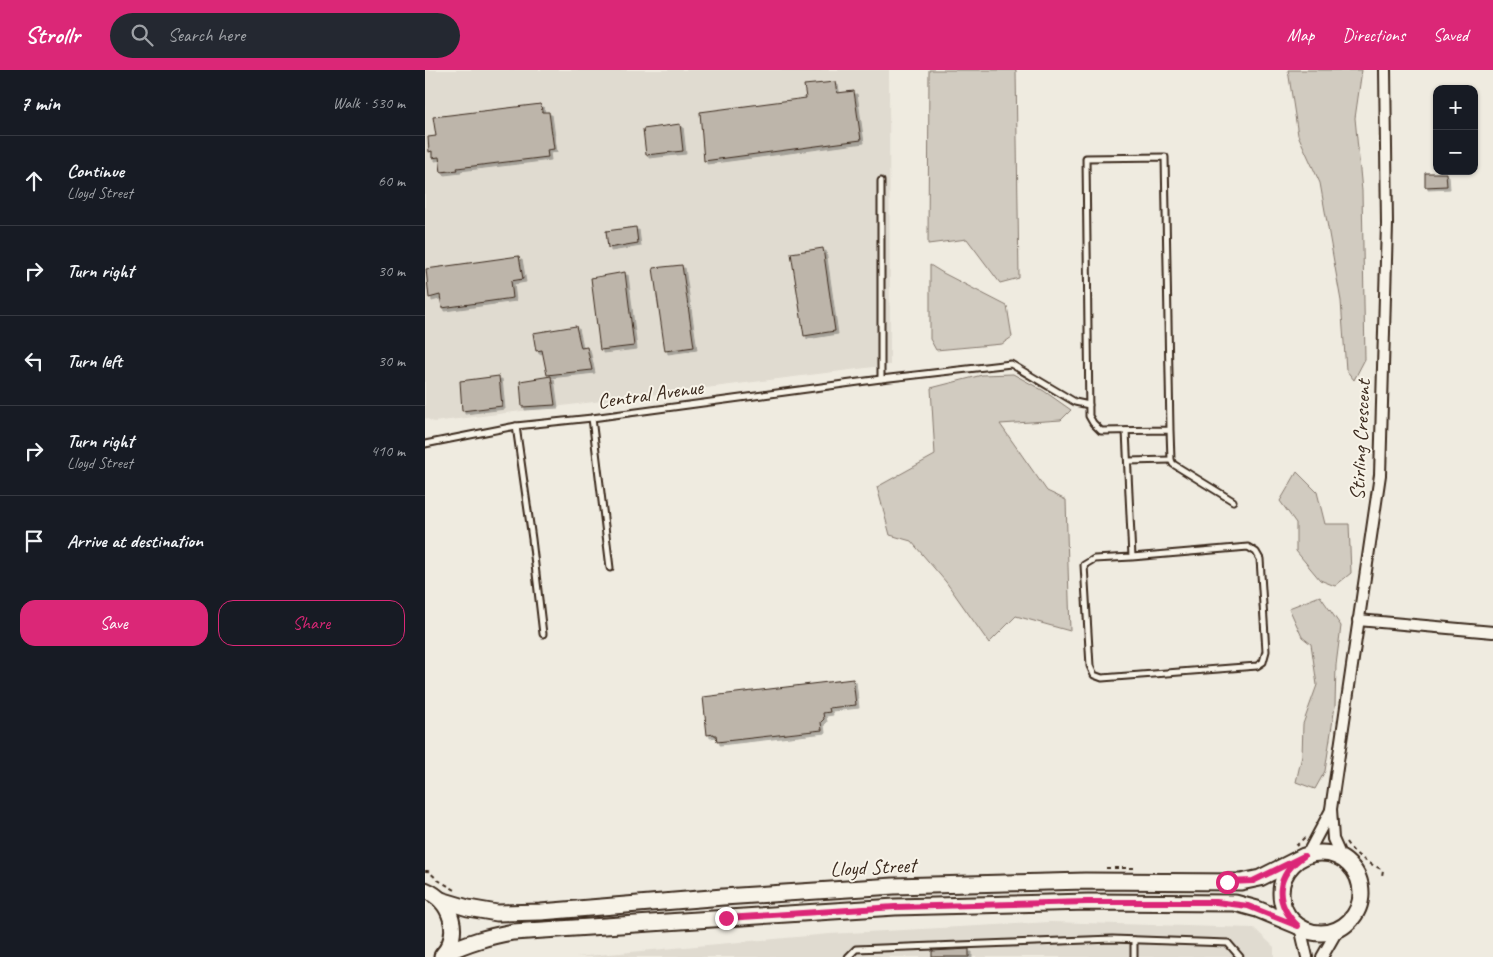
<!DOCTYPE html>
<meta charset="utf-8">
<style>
:root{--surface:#171b24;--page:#242831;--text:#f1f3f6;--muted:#9ea1a6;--line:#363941;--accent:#db2777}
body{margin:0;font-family:Caveat,sans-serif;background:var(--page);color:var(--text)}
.controls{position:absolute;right:15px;top:15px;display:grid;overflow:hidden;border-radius:10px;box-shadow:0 1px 4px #0004}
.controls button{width:45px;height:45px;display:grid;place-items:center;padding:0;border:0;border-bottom:1px solid var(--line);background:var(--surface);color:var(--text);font:25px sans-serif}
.stop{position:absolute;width:15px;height:15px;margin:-11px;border:4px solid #db2777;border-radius:50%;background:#fff}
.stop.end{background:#db2777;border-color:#fff;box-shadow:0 1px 5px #0008}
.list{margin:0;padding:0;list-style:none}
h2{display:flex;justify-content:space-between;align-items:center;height:65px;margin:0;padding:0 20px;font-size:21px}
h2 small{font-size:16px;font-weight:400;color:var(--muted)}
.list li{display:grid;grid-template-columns:32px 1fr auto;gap:15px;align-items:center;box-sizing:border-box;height:90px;padding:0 20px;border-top:1px solid var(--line)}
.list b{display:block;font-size:19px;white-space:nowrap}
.list p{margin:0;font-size:16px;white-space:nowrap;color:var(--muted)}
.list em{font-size:16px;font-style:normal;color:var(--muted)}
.actions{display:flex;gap:10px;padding:15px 20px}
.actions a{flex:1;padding:11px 0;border:1px solid var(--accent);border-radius:15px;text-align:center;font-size:18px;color:var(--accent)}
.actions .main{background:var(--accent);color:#fff}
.icon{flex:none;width:28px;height:28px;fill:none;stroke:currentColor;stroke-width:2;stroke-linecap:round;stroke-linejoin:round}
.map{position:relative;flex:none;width:1068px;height:887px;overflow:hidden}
header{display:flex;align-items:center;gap:30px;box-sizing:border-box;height:70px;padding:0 25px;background:var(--accent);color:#fff}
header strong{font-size:24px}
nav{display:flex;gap:28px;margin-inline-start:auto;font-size:18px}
.search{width:350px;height:45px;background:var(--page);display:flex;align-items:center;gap:12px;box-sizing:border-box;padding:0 18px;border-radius:28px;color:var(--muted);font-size:19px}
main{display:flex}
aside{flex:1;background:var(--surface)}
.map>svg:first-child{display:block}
</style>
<header>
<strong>Strollr</strong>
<div class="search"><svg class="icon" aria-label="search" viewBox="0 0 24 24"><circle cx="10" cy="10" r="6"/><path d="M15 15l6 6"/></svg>Search here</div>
<nav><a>Map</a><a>Directions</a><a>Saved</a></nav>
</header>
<main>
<aside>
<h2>7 min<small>Walk · 530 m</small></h2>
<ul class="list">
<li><svg class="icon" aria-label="ahead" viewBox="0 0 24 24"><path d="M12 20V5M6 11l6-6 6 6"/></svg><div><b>Continue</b><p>Lloyd Street</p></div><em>60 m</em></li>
<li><svg class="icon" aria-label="right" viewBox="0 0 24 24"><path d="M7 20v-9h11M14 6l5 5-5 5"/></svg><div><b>Turn right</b></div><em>30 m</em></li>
<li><svg class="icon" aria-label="left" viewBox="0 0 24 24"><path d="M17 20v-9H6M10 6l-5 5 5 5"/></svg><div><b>Turn left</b></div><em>30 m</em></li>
<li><svg class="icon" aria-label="right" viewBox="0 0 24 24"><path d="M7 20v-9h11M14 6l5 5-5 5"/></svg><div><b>Turn right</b><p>Lloyd Street</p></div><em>410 m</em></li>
<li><svg class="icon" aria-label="arrive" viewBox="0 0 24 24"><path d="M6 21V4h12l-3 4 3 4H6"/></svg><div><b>Arrive at destination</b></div></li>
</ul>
<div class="actions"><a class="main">Save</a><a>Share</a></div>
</aside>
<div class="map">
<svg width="1068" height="887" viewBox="0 0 1068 887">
<defs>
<filter id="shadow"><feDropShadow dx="3" dy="3" stdDeviation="0" flood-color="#0004"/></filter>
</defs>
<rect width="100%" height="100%" fill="#efebe0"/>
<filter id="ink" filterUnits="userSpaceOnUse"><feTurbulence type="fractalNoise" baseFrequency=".02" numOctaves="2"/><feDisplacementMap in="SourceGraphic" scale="10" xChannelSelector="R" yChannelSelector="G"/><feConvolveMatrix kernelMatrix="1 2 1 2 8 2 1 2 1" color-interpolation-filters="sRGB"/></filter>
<g filter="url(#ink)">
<g fill="#e0dbd0">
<path d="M0,0H464L465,295L9,352L0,348Z"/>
<path d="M625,852L829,858L849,877V887H151L404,864Z"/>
</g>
<g fill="#d1cbc0" stroke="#867a6f">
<path d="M504,0H591L594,208L575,213L542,169L503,174Z"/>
<path d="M863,0H937L930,48L937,121L940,289L929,310L921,300L916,231L895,113L873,65Z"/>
<path d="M505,195L518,203L582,236L587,267L577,274L511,280L505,269Z"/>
<path d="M588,304L619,321L646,340L636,350L575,354L622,421L641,430L645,561L591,546L564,573L521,512L486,471L465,465L452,417L510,385L506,318L557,305Z"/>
<path d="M872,402L892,422L900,454H924L926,503L910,516L895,510L871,481V453L855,431Z"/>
<path d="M895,526L916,556L911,595L910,636L900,701L890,719L871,712L877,686L878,654L892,615L886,574L877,567L864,538Z"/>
</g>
<g fill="#bdb5aa" stroke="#3b2a1e" filter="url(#shadow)">
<path d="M410,12L412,23L429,21L436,70L279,91L275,42L381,28L379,15Z"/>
<path d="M116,34L117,42H124L129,79L122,80L123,87L32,98L33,100L16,102L14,87L7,88V81L4,82L3,67L11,66L8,47Z"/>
<path d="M255,54L258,81L221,85L218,59Z"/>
<path d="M1000,103H1021L1022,116L1000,117Z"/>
<path d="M211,157L213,173L183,178L181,161Z"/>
<path d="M398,178L410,261L379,266L366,183Z"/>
<path d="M94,186L98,209L86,211L88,228L17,238L15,225L4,228L1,199Z"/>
<path d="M257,195L269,277L240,281L228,198Z"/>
<path d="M200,202L209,276L175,280L166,208Z"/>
<path d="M151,256L156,278L162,277L167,300L122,305L117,280L111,281L108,263Z"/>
<path d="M74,306L77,336L37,341L35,311Z"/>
<path d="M126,306L130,335L97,337L95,311Z"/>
<path d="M428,609L431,635L404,638L405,642L398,643L399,649L396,652L397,660L292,672L291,665H289V664L282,665L278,627Z"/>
<path d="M544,879V887H507V881Z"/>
</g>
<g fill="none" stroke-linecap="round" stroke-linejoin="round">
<defs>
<g id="service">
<path d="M456,309V111"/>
<path d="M167,348L185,498"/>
<path d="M91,356L107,469L118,564"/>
<path d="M745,360L676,361L668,353L664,346L661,88L740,87L745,360L746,390L748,394L808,431"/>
<path d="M701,361L707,487L669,489L659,495L665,596L669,605L677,608L832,596L838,592L841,581L835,489L831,482L823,477L707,487"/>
<path d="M0,374L91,356L167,348L456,309L586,294L650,332L664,335"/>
<path d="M703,391L746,390"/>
<path d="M709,870V887"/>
<path d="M423,887L431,879L687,869L803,873L815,887"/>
</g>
<g id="minor">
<path d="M933,550L1068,562"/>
<path d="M882,785L906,740"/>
<path d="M917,789L908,769L906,739L955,405L962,154L960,0"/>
<path d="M875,857L882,887"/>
<path d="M897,887L913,859"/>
</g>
<g id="secondary">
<circle cx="896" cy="823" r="40"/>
<path d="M0,820C27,831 37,864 17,886"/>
<path d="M16,830L43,838L72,843L116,842L298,827L469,816L660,811L816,812L835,808L879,786"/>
<path d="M20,883C45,872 61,867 88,862L470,837L663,832L810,833L832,839L873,856"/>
</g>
</defs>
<use href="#service" stroke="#3b2a1e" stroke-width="9"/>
<use href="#minor" stroke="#3b2a1e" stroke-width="14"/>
<use href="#secondary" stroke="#3b2a1e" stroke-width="19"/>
<g stroke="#3b2a1e" stroke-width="2" stroke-dasharray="4 4" stroke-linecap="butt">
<path d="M921,772C930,786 943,793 958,800L957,806"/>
<path d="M871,776L880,767"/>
<path d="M681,798H709"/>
<path d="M0,801H3L13,810L32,821"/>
</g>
<use href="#service" stroke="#f7f3e8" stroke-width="5"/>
<use href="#minor" stroke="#f7f3e8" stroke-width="10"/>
<use href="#secondary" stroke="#f7f3e8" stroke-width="15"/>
</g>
</g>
<g fill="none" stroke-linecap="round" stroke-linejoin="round" filter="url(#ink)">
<path stroke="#db2777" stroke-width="6" d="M301,848L470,837L662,832H791L823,836L873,856C848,832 850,805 879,786L828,811L802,812"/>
</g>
<g text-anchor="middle" stroke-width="4" stroke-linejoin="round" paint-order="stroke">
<g font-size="21" fill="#3b2a1e" stroke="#f7f3e8">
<text transform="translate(225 324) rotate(-8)" y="7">Central Avenue</text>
<text transform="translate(935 370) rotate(-87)" y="7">Stirling Crescent</text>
<text transform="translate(448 797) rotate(-3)" y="7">Lloyd Street</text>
</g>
</g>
</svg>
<div class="controls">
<button>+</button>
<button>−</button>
</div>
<div class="stop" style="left:802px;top:812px"></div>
<div class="stop end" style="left:301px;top:848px"></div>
</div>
</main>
